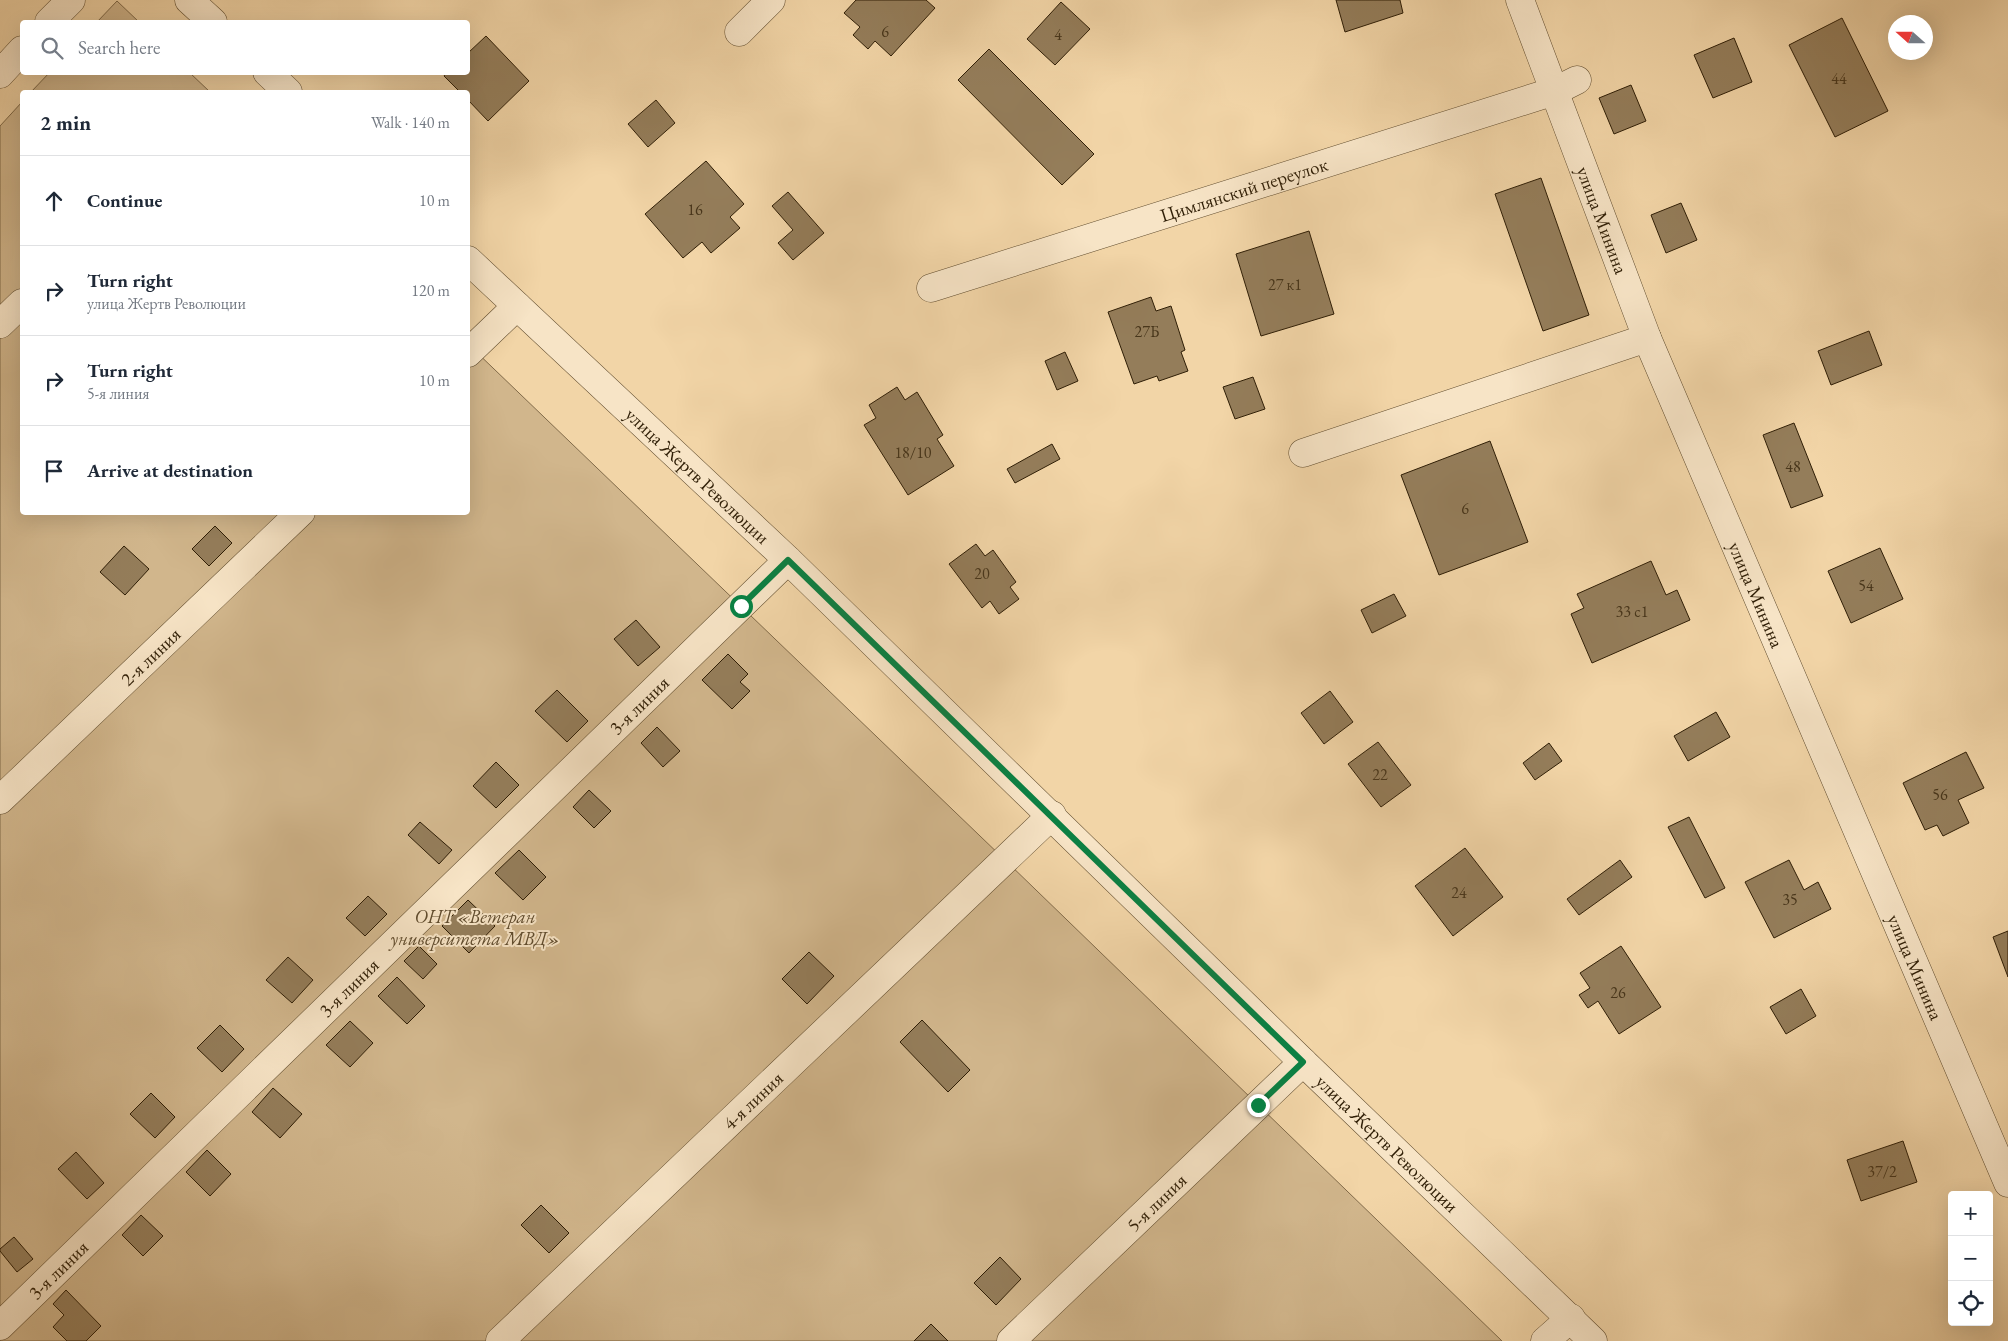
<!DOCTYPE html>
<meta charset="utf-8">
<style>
:root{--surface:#fff;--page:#f6f6f7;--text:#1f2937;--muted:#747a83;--line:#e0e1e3}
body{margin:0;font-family:"EB Garamond",serif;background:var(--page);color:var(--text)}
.controls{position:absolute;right:15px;bottom:15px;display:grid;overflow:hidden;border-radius:5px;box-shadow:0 5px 20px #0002}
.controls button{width:45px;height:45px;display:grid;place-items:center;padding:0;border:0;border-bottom:1px solid var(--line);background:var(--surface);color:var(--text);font:25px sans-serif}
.compass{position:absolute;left:1888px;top:15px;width:45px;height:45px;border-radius:50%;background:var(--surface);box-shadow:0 5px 20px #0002;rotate:291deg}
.stop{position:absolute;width:15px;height:15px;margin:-11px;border:4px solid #0b8043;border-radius:50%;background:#fff}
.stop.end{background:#0b8043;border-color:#fff;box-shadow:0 1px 5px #0008}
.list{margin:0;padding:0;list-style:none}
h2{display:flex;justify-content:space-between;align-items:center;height:65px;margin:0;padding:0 20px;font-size:21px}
h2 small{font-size:16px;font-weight:400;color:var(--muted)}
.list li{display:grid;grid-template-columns:32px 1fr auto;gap:15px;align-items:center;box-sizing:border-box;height:90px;padding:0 20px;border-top:1px solid var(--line)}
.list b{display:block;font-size:19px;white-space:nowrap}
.list p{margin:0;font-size:16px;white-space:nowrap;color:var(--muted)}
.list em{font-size:16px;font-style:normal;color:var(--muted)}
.icon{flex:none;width:28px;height:28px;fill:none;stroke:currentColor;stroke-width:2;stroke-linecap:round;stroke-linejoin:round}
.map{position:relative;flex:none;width:2008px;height:1341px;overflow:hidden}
.search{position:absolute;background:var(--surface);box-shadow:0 5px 20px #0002;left:20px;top:20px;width:450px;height:55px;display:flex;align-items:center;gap:12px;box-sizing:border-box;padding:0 18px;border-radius:5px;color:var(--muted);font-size:19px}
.panel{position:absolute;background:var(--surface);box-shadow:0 5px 20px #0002;left:20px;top:90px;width:450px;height:425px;border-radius:5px}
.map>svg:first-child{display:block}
</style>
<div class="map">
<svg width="2008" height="1341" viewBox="0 0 2008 1341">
<rect width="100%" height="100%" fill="#f2d5a7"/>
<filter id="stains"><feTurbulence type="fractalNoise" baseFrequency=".004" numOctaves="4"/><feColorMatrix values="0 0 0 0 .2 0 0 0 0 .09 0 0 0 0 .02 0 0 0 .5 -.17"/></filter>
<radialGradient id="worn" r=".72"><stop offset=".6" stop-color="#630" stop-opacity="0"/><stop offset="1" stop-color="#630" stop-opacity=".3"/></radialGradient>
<g fill="#d1b68c" stroke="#806a49">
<path d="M117,1L139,22H97Z"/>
<path d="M50,72L190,73L210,92H31Z"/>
<path d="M22,102V512H468V344L1005,860L1502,1341H0V126Z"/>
</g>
<g fill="#947d5a" stroke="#2f1e06">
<path d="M856,0H926L935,8L891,56L875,41L868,49L853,35L860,27L844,13Z"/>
<path d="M1336,0H1400L1403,13L1345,32Z"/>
<path d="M1061,2L1090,29L1055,65L1027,39Z"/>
<path d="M1842,18L1888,111L1835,137L1789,45Z"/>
<path d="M486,36L529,81L488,121L468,100V92H460L444,76L447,72H468V53Z"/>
<path d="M1734,38L1752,82L1713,98L1694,55Z"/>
<path d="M989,49L1094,154L1062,185L958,80Z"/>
<path d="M1631,85L1646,121L1614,134L1599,98Z"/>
<path d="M656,100L675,123L648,147L628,124Z"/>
<path d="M706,161L744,204L730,217L740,228L711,253L702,242L683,258L645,214Z"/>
<path d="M1541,178L1589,315L1543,331L1495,194Z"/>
<path d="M788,192L824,233L793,260L778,243L793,230L772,206Z"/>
<path d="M1681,203L1697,240L1666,253L1651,215Z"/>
<path d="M1309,231L1334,314L1261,336L1236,254Z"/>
<path d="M1151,297L1156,311L1171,306L1185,350L1181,352L1188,371L1159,381L1157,376L1134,384L1108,312Z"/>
<path d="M1869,331L1882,365L1831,385L1818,351Z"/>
<path d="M1065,352L1078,381L1057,390L1045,361Z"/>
<path d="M1253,377L1265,409L1235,419L1223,387Z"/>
<path d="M897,387L905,400L917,392L943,435L937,439L954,466L908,495L864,425L876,418L869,405Z"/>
<path d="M1794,423L1823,496L1791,508L1763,435Z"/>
<path d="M1490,441L1528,542L1439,575L1401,475Z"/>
<path d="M1052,444L1060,459L1015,483L1007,469Z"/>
<path d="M215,526L232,543L209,566L192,549Z"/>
<path d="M976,544L985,556L993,550L1016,582L1010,587L1019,599L999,614L990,601L982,608L949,564Z"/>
<path d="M124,546L149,569L125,595L100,572Z"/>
<path d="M1880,548L1903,599L1851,623L1828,571Z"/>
<path d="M1651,561L1666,595L1677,590L1690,620L1592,663L1571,614L1584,608L1577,594Z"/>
<path d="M1394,594L1406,616L1372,633L1361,610Z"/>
<path d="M636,620L660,647L638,666L614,639Z"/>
<path d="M728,654L748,674L740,682L750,691L732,709L702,680Z"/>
<path d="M557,690L588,721L567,742L535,711Z"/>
<path d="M1330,691L1353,722L1324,744L1301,713Z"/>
<path d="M1716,712L1730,737L1688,761L1674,736Z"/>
<path d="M657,727L680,751L663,767L641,743Z"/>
<path d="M1378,742L1411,785L1381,807L1348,764Z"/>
<path d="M1549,743L1562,761L1535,780L1523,763Z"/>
<path d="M1966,752L1984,788L1958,800L1969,823L1943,836L1937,825L1925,830L1903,783Z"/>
<path d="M496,762L519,785L496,808L473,786Z"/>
<path d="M589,790L611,811L594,828L573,807Z"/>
<path d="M1689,817L1725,888L1705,898L1668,827Z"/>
<path d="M420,822L452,850L439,864L408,835Z"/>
<path d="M1465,848L1503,897L1453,936L1415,886Z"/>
<path d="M519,850L546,877L523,900L495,873Z"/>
<path d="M1620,860L1632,877L1579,915L1567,899Z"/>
<path d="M1789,860L1804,890L1818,882L1831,909L1774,938L1745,882Z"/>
<path d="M368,896L387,914L365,936L346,918Z"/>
<path d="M468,900L495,926L469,953L442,926Z"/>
<path d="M2008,931V977L1993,937Z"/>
<path d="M419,946L437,964L423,979L404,961Z"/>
<path d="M1621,946L1661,1007L1619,1034L1598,1001L1588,1008L1579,995L1590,988L1580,973Z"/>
<path d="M809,952L834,976L807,1004L782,979Z"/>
<path d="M288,957L313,980L292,1003L266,980Z"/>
<path d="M397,977L425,1006L407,1024L378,996Z"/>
<path d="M1801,989L1816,1016L1786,1034L1770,1007Z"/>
<path d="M922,1020L970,1070L948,1092L900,1042Z"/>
<path d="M350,1021L373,1043L350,1067L326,1045Z"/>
<path d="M220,1025L244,1049L222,1072L197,1048Z"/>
<path d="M273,1088L302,1114L280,1138L252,1112Z"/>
<path d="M151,1093L175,1117L155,1138L130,1114Z"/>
<path d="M1903,1141L1917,1182L1861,1201L1847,1160Z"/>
<path d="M207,1150L231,1174L210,1196L186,1172Z"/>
<path d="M76,1152L104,1183L87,1199L58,1169Z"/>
<path d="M541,1205L569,1233L549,1253L521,1225Z"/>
<path d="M141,1215L163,1236L143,1256L122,1235Z"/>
<path d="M14,1237L33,1259L17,1272L0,1251V1249Z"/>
<path d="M1000,1257L1021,1279L996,1305L974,1283Z"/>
<path d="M66,1290L101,1326L86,1341H67L53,1327L64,1315L53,1304Z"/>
<path d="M931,1324L948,1341H914Z"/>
</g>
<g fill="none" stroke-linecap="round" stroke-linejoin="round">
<defs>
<g id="minor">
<path d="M189,0L213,22"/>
<path id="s1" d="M1520,0L1647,338L2008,1183"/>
<path d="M49,22L71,0"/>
<path d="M739,32L771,0"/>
<path d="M267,72L288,92"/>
<path d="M0,74L22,50"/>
<path id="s2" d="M468,260L788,560L1303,1062L1593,1341"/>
<path id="s3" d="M931,288L1555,91L1577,80"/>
<path d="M0,324L22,303"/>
<path d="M468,353L517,306"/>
<path d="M1303,453L1647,338"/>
<path id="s4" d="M0,800L301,512"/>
<path id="s5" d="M0,1326L788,560"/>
<path id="s6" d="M500,1341L1052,815"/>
<path id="s7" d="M1011,1341L1303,1062"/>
<path d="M1545,1341L1571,1318"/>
</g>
</defs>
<use href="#minor" stroke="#604c2e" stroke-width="29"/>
<use href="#minor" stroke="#f7e4c6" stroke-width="28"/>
</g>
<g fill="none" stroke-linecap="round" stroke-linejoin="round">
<path stroke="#0b8043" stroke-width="6" d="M741,606L788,560L1303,1062L1258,1105"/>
</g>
<g text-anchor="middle" stroke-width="4" stroke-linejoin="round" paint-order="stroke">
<g font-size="16" fill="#48361b">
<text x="885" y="37">6</text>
<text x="1058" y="40">4</text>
<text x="1839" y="84">44</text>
<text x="695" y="215">16</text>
<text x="1285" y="290">27 к1</text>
<text x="1147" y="337">27Б</text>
<text x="913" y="458">18/10</text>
<text x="1793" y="472">48</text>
<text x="1465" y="514">6</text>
<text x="982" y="579">20</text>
<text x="1866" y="591">54</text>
<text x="1632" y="617">33 с1</text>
<text x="1380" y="780">22</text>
<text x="1940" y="800">56</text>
<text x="1459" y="898">24</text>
<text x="1790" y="905">35</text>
<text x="1618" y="998">26</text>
<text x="1882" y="1177">37/2</text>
</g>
<g font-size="19" fill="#2f1e06" stroke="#f7e4c6">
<text dy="7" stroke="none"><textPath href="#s3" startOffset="328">Цимлянский переулок</textPath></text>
<text dy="7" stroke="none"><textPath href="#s1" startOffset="235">улица Минина</textPath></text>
<text dy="7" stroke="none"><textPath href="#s2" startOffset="315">улица Жертв Революции</textPath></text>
<text dy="7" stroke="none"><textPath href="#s1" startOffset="640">улица Минина</textPath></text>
<text dy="7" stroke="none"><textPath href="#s4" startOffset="208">2-я линия</textPath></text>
<text dy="7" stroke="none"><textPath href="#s5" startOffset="891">3-я линия</textPath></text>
<text dy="7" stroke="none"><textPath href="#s1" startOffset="1045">улица Минина</textPath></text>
<text dy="7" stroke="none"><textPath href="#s5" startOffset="486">3-я линия</textPath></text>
<text dy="7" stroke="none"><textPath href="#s6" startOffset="349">4-я линия</textPath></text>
<text dy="7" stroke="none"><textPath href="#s2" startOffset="1275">улица Жертв Революции</textPath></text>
<text dy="7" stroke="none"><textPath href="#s7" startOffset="201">5-я линия</textPath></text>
<text dy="7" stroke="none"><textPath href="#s5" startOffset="81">3-я линия</textPath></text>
</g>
<g font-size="19" font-style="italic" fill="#604c2e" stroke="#f7e4c6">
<text x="475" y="923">ОНТ «Ветеран<tspan x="475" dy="22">университета МВД»</tspan></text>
</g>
</g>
<rect width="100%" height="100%" filter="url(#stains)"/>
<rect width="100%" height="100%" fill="url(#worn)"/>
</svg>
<div class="controls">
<button>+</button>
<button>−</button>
<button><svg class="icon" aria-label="locate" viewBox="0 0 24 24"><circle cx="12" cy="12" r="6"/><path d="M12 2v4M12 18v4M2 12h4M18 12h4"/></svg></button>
</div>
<svg class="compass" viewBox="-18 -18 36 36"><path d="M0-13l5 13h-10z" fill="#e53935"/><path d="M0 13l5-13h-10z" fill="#747a83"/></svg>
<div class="stop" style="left:741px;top:606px"></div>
<div class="stop end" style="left:1258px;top:1105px"></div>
<div class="search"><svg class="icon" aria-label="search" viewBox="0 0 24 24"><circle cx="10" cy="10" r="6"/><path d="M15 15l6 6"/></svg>Search here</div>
<section class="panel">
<h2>2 min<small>Walk · 140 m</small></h2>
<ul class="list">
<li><svg class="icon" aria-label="ahead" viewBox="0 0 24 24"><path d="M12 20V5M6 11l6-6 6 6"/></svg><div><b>Continue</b></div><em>10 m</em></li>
<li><svg class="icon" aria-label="right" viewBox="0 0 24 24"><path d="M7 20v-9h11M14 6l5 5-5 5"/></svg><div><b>Turn right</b><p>улица Жертв Революции</p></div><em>120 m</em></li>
<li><svg class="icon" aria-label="right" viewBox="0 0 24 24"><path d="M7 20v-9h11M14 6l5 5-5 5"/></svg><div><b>Turn right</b><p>5-я линия</p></div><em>10 m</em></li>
<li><svg class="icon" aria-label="arrive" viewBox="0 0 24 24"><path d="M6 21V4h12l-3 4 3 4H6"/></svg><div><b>Arrive at destination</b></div></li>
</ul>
</section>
</div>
